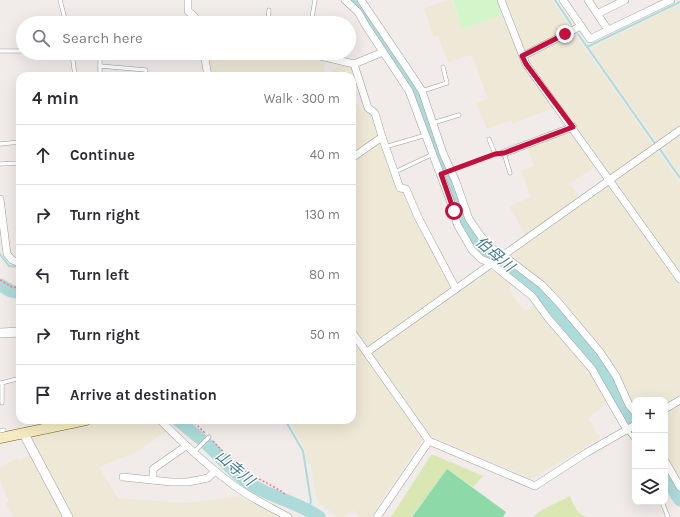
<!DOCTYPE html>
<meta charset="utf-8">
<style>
:root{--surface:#fff;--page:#f2f2f3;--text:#2b2b33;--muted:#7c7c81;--line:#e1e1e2}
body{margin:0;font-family:Karla,"Noto Sans JP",sans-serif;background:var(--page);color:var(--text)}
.controls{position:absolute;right:12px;bottom:12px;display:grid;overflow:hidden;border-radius:8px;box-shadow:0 4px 16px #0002}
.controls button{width:36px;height:36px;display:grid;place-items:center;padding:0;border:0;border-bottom:1px solid var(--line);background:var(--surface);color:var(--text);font:20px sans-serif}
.stop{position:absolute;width:12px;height:12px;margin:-9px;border:3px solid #c40f3d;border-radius:50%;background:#fff}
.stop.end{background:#c40f3d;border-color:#fff;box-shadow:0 1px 4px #0008}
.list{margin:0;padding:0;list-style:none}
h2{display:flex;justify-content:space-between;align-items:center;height:52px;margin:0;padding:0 16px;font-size:17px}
h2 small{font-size:13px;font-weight:400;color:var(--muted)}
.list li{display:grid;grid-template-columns:26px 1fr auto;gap:12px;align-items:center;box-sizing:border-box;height:60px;padding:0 16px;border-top:1px solid var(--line)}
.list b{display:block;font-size:15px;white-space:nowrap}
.list em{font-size:13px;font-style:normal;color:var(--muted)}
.icon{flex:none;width:22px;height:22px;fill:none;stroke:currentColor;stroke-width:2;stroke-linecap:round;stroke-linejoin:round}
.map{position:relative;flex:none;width:680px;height:517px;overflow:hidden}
.search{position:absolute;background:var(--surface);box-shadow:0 4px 16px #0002;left:16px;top:16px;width:340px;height:44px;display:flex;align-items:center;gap:10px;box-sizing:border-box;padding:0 14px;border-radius:22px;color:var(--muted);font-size:15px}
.panel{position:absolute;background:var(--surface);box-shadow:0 4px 16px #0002;left:16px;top:72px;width:340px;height:352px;border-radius:12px}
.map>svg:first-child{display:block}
</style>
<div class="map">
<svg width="680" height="517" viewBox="0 0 680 517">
<rect width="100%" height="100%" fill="#f1ece9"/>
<g fill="#eee9d6">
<path d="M449,0H452L462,29L502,15L520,59L554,108L512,124L511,120L487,129L476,103L488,99L472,55L448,62L438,36L433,37L424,8Z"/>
<path d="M504,0H552L571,29L526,51L524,50Z"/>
<path d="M680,4V127L658,143L590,48Z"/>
<path d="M574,33L654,146L611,174L608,172L529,60L530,56Z"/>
<path d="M208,53H304L305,55L323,59L326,75L343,63L350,66L353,72L347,76H214Z"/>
<path d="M352,95L363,112L366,111L373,114L377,133V138L352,155Z"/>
<path d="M570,131L595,166L570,184L580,198L526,236L509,206L531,197L521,171L534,166L527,147Z"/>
<path d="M680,134V174L664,151L666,149L663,146Z"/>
<path d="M379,142L452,287V290L370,347L366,346L352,326V162Z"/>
<path d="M657,150L680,183V274L615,182L617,178Z"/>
<path d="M608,186L611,188L680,286V396L665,406V400H635V409L632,406L608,355L545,284L513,256L523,245Z"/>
<path d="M489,270L493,271L511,284L509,290L525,312L536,304L590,372L608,402L588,418L595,428L594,430L600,438L532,479L433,437L428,433L374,358V351L399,332L401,334L406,331L405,329L447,298L450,300L454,297L452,295L475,280L477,282L480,280L479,277Z"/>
<path d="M352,339L418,432L422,440L371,517H360L352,510L346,517H337L319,503L316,496L310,463L307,464L305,449L289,420H352Z"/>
<path d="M680,406V482L665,454V414Z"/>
<path d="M107,420H156L167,431L133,454L99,467L118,498L186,503L240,496L249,502L251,500L279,517H71L29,437Z"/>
<path d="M32,454L65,517H13L7,507L6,503L9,502L5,494L0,478V468L18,458L20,460Z"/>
</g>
<g fill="#dae7b3">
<path d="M431,455H434L483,476L473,487L447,469L411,517H391Z"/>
<path d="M570,496C573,505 577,514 587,517H533C543,507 558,503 570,496Z"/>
</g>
<path fill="#d2f6ca" d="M453,0H497L502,15L462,29Z"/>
<path fill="#8ddaa8" d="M447,469L506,512L503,517H412Z"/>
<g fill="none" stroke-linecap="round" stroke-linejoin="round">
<g stroke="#addbda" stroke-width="2">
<path d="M555,0L571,24"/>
<path d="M578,34L656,145"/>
<path d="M587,47L680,2"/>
<path d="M659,148L680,178"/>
<path d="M0,254L9,266L20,267"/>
<path d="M285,420L303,451L311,502L307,509"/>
</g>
<g stroke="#addbda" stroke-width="13">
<path d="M353,0L359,4L414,88L464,222L479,244L532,284L562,318L599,364L623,410L635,425"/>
<path d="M0,285L11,291L20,293"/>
<path d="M178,420C188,429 199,437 209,446C223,459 236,475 252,485C273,498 300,503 319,517"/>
<path d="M665,477L680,500"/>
</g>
<defs>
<g id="service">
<path d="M60,0L66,23"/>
<path d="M268,23L269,10"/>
<path d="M311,23L315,0"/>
<path d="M0,51H23"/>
<path d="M63,53L72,54L75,76"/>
<path d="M72,53V54L100,56V76"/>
<path d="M100,66L146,70L145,76"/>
<path d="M422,91L447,83L443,67"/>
<path d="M433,123L459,115"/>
<path d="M489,139L495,154"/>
<path d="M0,144L20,142"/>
<path d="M385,147L426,135"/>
<path d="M0,164L20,163"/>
<path d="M451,170L495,154L504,153L510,173"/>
<path d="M395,172L433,154"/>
<path d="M1,383L17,379"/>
<path d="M2,383V403"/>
<path d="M627,430L635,440"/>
<path d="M0,431L4,430"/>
<path d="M194,452L209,437"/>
<path d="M662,502L668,517"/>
</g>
<g id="minor">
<path d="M188,0V11L194,16L198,23"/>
<path d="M345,0L358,12L366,26L409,91L454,211L457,224L472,250L481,259L492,264L532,296L548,318L592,369L627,430"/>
<path d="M361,0L413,77L422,91L443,153L456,182L469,219L480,235L490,247L504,256L542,285L559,303L600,352L616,376L629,405L635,412"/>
<path d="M501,0L526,64L680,279"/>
<path d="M563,0L590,39L671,0"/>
<path d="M588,0L608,30"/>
<path d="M597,14L625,0"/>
<path d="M204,53L208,76"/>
<path d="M308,53L354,64L383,52"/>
<path d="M523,56L581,26"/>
<path d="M354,64L368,108L375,113L382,137L400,188L406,189L418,217L456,289"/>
<path d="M504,153L573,127"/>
<path d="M352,158L382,137"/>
<path d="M0,199L7,254L12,260L20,263"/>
<path d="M352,332L429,441L535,486L586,453L635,425"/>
<path d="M367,352L680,130"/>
<path d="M665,409L680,400"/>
<path d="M160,420C185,445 210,469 239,489C255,500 272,508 288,517"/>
<path d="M665,461L680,487"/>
<path d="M123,477L171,482H188L208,478L215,471"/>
<path d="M153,480V469L186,446"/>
<path d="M377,517L429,441"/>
</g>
<g id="tertiary">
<path d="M0,333L20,332"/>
<path d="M24,434L68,517"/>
</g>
<path id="secondary" d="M0,438L86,420"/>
</defs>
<use href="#service" stroke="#9e9e9e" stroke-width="4.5"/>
<use href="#minor" stroke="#9e9e9e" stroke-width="8"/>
<use href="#tertiary" stroke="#9e9e9e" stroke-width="10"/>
<use href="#secondary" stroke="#73640d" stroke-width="11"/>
<g stroke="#f07a8c" stroke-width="1.5" stroke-dasharray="2 2" stroke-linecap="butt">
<path d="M0,280L12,287L20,288"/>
<path d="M192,420L206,434"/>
<path d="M213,441C224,453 236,465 250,474C262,481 274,486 285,494"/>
</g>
<use href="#service" stroke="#fff" stroke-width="3.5"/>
<use href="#minor" stroke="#fff" stroke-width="7"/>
<use href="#tertiary" stroke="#fff" stroke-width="9"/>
<use href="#secondary" stroke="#f6ebc2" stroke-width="10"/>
</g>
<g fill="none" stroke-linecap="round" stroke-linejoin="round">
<path stroke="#c40f3d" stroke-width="5" d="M454,211L441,174L495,154L504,153L573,127L526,64L522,56L565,34"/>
</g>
<g text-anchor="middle" stroke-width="3" stroke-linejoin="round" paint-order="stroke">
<g font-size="15" font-style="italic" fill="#467b8c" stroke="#fff">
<text transform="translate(495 254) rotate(40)" y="5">伯母川</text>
<text transform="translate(235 468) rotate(40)" y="5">山寺川</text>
</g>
</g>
</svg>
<div class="controls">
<button>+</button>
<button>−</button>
<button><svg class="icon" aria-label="layers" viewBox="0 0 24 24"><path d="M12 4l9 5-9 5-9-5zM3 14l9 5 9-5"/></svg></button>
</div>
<div class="stop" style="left:454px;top:211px"></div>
<div class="stop end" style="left:565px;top:34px"></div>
<div class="search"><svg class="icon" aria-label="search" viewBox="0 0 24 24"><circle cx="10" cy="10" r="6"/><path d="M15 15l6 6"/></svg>Search here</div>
<section class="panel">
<h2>4 min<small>Walk · 300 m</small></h2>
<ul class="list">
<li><svg class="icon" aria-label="ahead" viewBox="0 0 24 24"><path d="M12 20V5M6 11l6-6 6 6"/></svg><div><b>Continue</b></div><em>40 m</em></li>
<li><svg class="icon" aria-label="right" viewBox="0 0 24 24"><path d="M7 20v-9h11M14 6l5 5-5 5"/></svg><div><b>Turn right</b></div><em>130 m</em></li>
<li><svg class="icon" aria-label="left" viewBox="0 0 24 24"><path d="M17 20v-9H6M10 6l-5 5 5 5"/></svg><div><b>Turn left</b></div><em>80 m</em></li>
<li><svg class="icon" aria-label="right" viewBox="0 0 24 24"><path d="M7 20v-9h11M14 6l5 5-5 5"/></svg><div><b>Turn right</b></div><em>50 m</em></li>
<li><svg class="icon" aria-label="arrive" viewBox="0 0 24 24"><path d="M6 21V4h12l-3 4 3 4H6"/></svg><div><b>Arrive at destination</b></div></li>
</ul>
</section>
</div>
